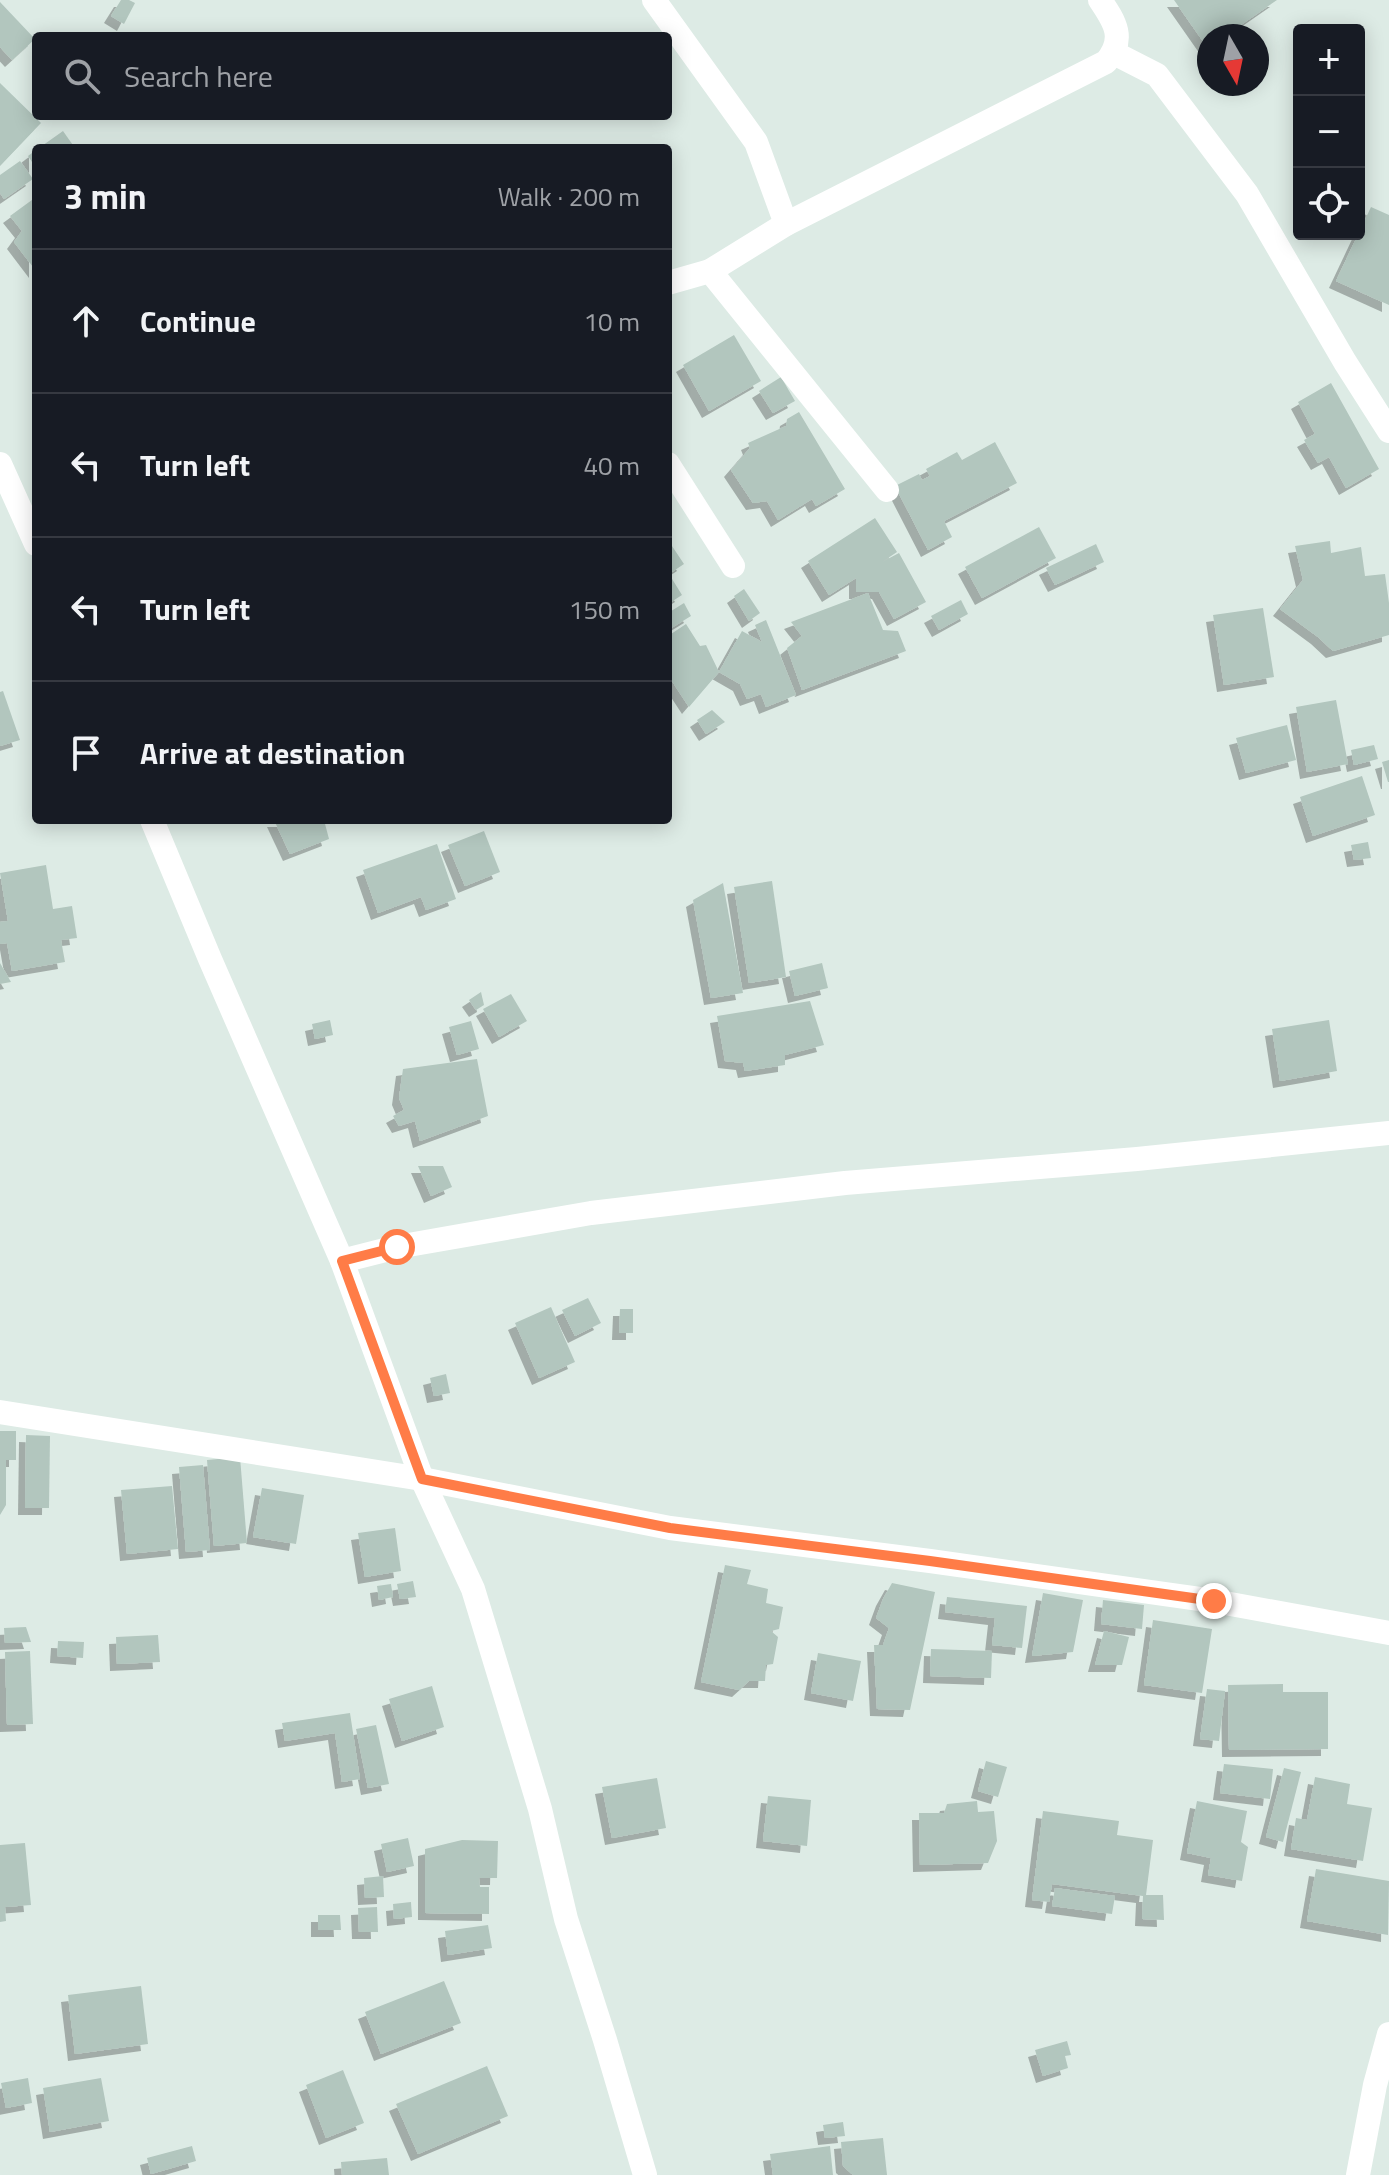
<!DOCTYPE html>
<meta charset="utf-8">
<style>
:root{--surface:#171b24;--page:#242831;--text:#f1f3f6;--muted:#9ea1a6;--line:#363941}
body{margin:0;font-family:"Titillium Web",sans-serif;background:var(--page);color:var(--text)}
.controls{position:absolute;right:24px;top:24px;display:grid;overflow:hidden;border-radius:8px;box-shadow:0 4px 20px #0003}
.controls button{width:72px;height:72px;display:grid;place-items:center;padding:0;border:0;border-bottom:2px solid var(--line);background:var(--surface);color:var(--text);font:40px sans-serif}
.compass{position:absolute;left:1197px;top:24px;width:72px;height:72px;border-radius:50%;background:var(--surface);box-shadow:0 4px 20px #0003;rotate:171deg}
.stop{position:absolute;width:24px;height:24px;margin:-18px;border:6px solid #ff7c47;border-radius:50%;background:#fff}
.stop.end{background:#ff7c47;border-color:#fff;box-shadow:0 2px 8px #0008}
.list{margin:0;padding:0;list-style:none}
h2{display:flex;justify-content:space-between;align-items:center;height:104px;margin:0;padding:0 32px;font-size:34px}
h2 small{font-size:26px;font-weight:400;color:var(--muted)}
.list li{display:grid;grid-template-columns:52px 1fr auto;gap:24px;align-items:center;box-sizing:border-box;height:144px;padding:0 32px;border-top:2px solid var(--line)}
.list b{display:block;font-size:30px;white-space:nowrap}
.list em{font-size:26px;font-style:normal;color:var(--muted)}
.icon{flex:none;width:44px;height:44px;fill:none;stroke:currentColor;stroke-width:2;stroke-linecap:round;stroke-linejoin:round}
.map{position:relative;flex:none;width:1389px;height:2175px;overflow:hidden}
.search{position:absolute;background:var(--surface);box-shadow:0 4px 20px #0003;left:32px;top:32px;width:640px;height:88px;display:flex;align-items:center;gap:20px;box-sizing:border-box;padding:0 28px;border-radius:8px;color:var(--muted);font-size:30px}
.panel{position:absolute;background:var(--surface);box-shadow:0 4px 20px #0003;left:32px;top:144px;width:640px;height:680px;border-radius:8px}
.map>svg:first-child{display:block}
</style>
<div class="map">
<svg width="1389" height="2175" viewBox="0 0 1389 2175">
<defs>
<filter id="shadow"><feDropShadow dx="-7" dy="7" stdDeviation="0" flood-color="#0004"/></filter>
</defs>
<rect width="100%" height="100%" fill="#ddebe5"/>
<g fill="#b2c6be" filter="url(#shadow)">
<path d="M121,0H129L135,3L124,24L111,16Z"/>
<path d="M1174,0H1277L1225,36H1209V50Z"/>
<path d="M0,2L35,39L12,60L0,47Z"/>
<path d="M0,83L41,123L0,166Z"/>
<path d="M63,131L75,148H39Z"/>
<path d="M36,150V168L28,156Z"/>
<path d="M20,161L33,179L4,199L0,193V175Z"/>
<path d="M36,197V271L14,242L22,231L10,216Z"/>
<path d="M1371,207L1389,215V305L1336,281Z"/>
<path d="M734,335L761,381L709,411L683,365Z"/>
<path d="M781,377L795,401L773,413L759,391Z"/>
<path d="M1331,383L1379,469L1346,488L1329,457L1318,463L1304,440L1315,434L1298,402Z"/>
<path d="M799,412L845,489L816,506L812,499L778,520L767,501L753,503L731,470L750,448L748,443L786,426L787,419Z"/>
<path d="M995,442L1017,483L944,521L952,537L928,550L895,486L919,474L922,480L930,476L926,469L957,452L962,460Z"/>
<path d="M875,518L897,552L882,562L899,553L926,602L894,619L879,592H856V578L829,595L808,561Z"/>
<path d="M1039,527L1056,558L982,598L965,567Z"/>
<path d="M668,540L684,564L669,574L682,595L668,604Z"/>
<path d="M1330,541L1331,553L1361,547L1365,576L1385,574L1389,603V635L1333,651L1318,637L1280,609L1303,580L1295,546Z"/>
<path d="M1096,544L1104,562L1055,585L1046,568Z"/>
<path d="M744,589L760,613L749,621L734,596Z"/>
<path d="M868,593L883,630L898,631L906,651L802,690L787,648L802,636L791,622Z"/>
<path d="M961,600L968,614L939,630L931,616Z"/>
<path d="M684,603L691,616L668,630V613Z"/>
<path d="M1263,608L1274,677L1224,685L1213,615Z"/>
<path d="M766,620L796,695L766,707L761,694L747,699L740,684L719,672L742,631L762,642L755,625Z"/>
<path d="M686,624L700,646L706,645L719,672L689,707L668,675V636Z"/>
<path d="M3,691L20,740L0,746V692Z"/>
<path d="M1336,700L1348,764L1307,772L1296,707Z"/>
<path d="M712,710L725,722L706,734L697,720Z"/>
<path d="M1287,725L1296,760L1246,773L1236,738Z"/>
<path d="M1374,745L1378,759L1354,765L1351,750Z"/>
<path d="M1389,760V782H1388L1382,762Z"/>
<path d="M1362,776L1375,815L1313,836L1300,797Z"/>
<path d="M274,820H324L329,839L290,854Z"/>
<path d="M484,831L500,872L465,886L448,845Z"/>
<path d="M1368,842L1371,858L1354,860L1351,845Z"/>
<path d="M437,844L456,899L426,910L421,897L378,913L363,870Z"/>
<path d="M46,865L53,909L72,906L77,938L61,940L65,962L12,971L7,943L0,944V922L8,921L0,873Z"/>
<path d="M772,881L786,977L749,983L734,887Z"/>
<path d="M723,883L743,993L711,998L693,900Z"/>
<path d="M0,963L11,982L0,984Z"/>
<path d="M822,963L828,988L795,996L789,971Z"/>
<path d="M481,992L484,1005L476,1010L469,1000Z"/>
<path d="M511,994L527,1021L499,1037L483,1009Z"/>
<path d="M810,1001L824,1045L785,1055V1065L745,1071L743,1063L725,1061L717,1016Z"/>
<path d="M330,1020L333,1035L315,1039L312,1024Z"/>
<path d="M1329,1020L1337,1071L1280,1081L1272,1029Z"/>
<path d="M471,1021L479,1049L457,1055L449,1027Z"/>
<path d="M477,1059L488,1116L420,1141L415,1121L399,1126L393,1116L404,1110L399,1098L403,1069Z"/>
<path d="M418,1166H443L452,1187L431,1196Z"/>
<path d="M588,1298L601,1323L575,1336L562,1310Z"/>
<path d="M551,1307L575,1362L539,1378L515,1323Z"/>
<path d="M620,1309H633V1333H619Z"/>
<path d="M446,1374L450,1393L434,1396L430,1378Z"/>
<path d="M0,1431H16V1460H6V1505L0,1515Z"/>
<path d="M26,1435L50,1436L49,1508H25Z"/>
<path d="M240,1457L247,1543L214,1546L207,1460Z"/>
<path d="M203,1465L210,1550L186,1552L179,1467Z"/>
<path d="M172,1486L178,1549L127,1554L121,1490Z"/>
<path d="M262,1488L304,1495L296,1544L253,1537Z"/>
<path d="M395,1528L401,1571L365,1577L358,1533Z"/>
<path d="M725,1565L751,1570L747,1584L768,1589L766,1603L783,1607L779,1629L771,1631L778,1637L773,1664L766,1665L765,1681H749L739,1690L701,1682Z"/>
<path d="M413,1581L416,1597L400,1599L397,1584Z"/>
<path d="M892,1583L935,1592L910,1710L877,1709L874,1645H883L889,1628L876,1618L883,1599Z"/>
<path d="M391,1584L393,1597L379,1600L377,1586Z"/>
<path d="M1043,1593L1083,1600L1073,1652L1032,1656Z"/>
<path d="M947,1597L1027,1606L1022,1648L992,1645L995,1618L945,1612Z"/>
<path d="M1103,1600L1144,1605L1142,1629L1101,1624Z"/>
<path d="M1153,1620L1212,1629L1202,1693L1144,1685Z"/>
<path d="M26,1627L31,1642L5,1643L4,1628Z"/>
<path d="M1104,1631L1129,1637L1122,1665H1095Z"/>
<path d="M158,1635L160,1662L117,1664L116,1637Z"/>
<path d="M58,1641L84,1642L83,1658L57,1656Z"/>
<path d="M931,1649L992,1651L991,1678L930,1676Z"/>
<path d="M30,1651L33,1724L7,1725L5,1652Z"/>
<path d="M818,1653L861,1661L853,1701L811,1693Z"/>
<path d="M1283,1684V1692H1328V1749L1229,1750L1228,1685Z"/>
<path d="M432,1686L444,1727L402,1741L389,1699Z"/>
<path d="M1207,1689L1225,1691L1219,1741L1200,1739Z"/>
<path d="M350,1713L360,1779L342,1782L335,1733L285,1741L282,1723Z"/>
<path d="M376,1725L389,1784L368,1788L356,1729Z"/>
<path d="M986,1761L1007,1767L998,1797L978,1791Z"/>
<path d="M1224,1764L1273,1769L1270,1799L1220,1793Z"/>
<path d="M1284,1768L1301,1772L1283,1842L1266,1837Z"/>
<path d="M1315,1777L1350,1784L1347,1804L1372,1808L1363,1861L1291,1849L1296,1818L1307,1820Z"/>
<path d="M657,1778L666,1828L612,1838L602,1787Z"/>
<path d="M768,1796L811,1800L807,1846L763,1841Z"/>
<path d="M977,1801L978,1812L994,1811L997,1841L988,1863L920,1865L919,1813H944L947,1804Z"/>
<path d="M1197,1801L1247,1811L1241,1842L1248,1847L1242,1881L1208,1875L1211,1858L1187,1853Z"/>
<path d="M1043,1811L1119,1821L1117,1835L1153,1840L1146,1895H1163L1164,1920L1142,1919L1143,1896L1052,1884L1049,1902L1032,1900Z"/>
<path d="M408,1838L414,1866L387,1872L381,1844Z"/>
<path d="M462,1840L498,1841L497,1878H479L480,1887H489V1914L425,1913V1849Z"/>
<path d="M25,1843L31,1905L5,1907L6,1921L0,1922V1845Z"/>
<path d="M1316,1869L1389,1881L1388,1935L1307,1921Z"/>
<path d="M383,1876L384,1897L365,1898L364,1878Z"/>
<path d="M1055,1888L1115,1896L1112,1914L1052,1906Z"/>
<path d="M411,1902L412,1917L394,1919L393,1904Z"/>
<path d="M377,1907L378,1932H359L358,1908Z"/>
<path d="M318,1915H340L341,1930H318Z"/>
<path d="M488,1925L492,1948L448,1955L445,1931Z"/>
<path d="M444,1981L461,2023L381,2054L365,2012Z"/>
<path d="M141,1986L148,2044L75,2054L68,1995Z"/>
<path d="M1067,2041L1071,2055L1065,2056L1068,2068L1043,2076L1035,2050Z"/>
<path d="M487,2066L508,2116L418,2154L396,2104Z"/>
<path d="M343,2070L364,2123L326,2138L306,2085Z"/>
<path d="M28,2078L32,2103L6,2108L1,2083Z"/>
<path d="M101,2078L109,2121L50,2132L43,2088Z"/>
<path d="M843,2122L845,2136L825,2138L823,2125Z"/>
<path d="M883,2138L887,2175H853L843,2166L841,2142Z"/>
<path d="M192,2146L196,2161L151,2174L147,2158Z"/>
<path d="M830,2146L833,2175H773L770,2154Z"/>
<path d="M387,2158L389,2175H342L341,2162Z"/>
</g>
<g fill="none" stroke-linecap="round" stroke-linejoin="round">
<g stroke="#fff" stroke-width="24">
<path d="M654,0L756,142L786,224"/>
<path d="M1114,53L1157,75L1247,194L1345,362L1389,431"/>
<path d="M668,283L710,271"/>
<path d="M0,464L36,544"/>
<path d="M668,464L733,566"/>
<path d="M887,490L710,271L786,224L1106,62C1126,39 1115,22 1100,0"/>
<path d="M152,820L210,959L342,1261L422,1479L473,1589L540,1809L566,1919L605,2040L645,2175"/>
<path d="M342,1261L397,1247L591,1213L845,1183L1137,1159L1389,1133"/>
<path d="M0,1412L422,1479L670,1528L930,1561L1214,1601L1389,1633"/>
<path d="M1358,2175L1375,2085L1389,2034"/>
</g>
</g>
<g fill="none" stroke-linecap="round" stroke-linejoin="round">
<path stroke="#ff7c47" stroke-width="10" d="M397,1247L342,1261L422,1479L670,1528L930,1561L1214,1601"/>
</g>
</svg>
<div class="controls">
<button>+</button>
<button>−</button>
<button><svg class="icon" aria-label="locate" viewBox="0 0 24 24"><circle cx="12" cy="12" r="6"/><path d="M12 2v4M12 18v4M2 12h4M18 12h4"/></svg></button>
</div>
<svg class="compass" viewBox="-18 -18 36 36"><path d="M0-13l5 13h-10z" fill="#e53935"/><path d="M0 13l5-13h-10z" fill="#9ea1a6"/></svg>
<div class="stop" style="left:397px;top:1247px"></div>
<div class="stop end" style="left:1214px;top:1601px"></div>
<div class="search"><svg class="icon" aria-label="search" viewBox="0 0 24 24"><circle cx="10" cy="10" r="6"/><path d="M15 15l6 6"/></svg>Search here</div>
<section class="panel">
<h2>3 min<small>Walk · 200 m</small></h2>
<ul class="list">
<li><svg class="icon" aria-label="ahead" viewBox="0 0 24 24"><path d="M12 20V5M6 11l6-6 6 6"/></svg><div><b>Continue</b></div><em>10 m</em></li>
<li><svg class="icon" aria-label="left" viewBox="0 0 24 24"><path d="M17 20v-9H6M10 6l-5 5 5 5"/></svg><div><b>Turn left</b></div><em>40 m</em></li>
<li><svg class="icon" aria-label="left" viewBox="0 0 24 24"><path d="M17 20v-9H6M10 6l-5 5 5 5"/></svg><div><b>Turn left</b></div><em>150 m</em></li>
<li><svg class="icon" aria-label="arrive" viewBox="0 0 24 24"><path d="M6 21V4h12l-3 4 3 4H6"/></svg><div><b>Arrive at destination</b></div></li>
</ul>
</section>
</div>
